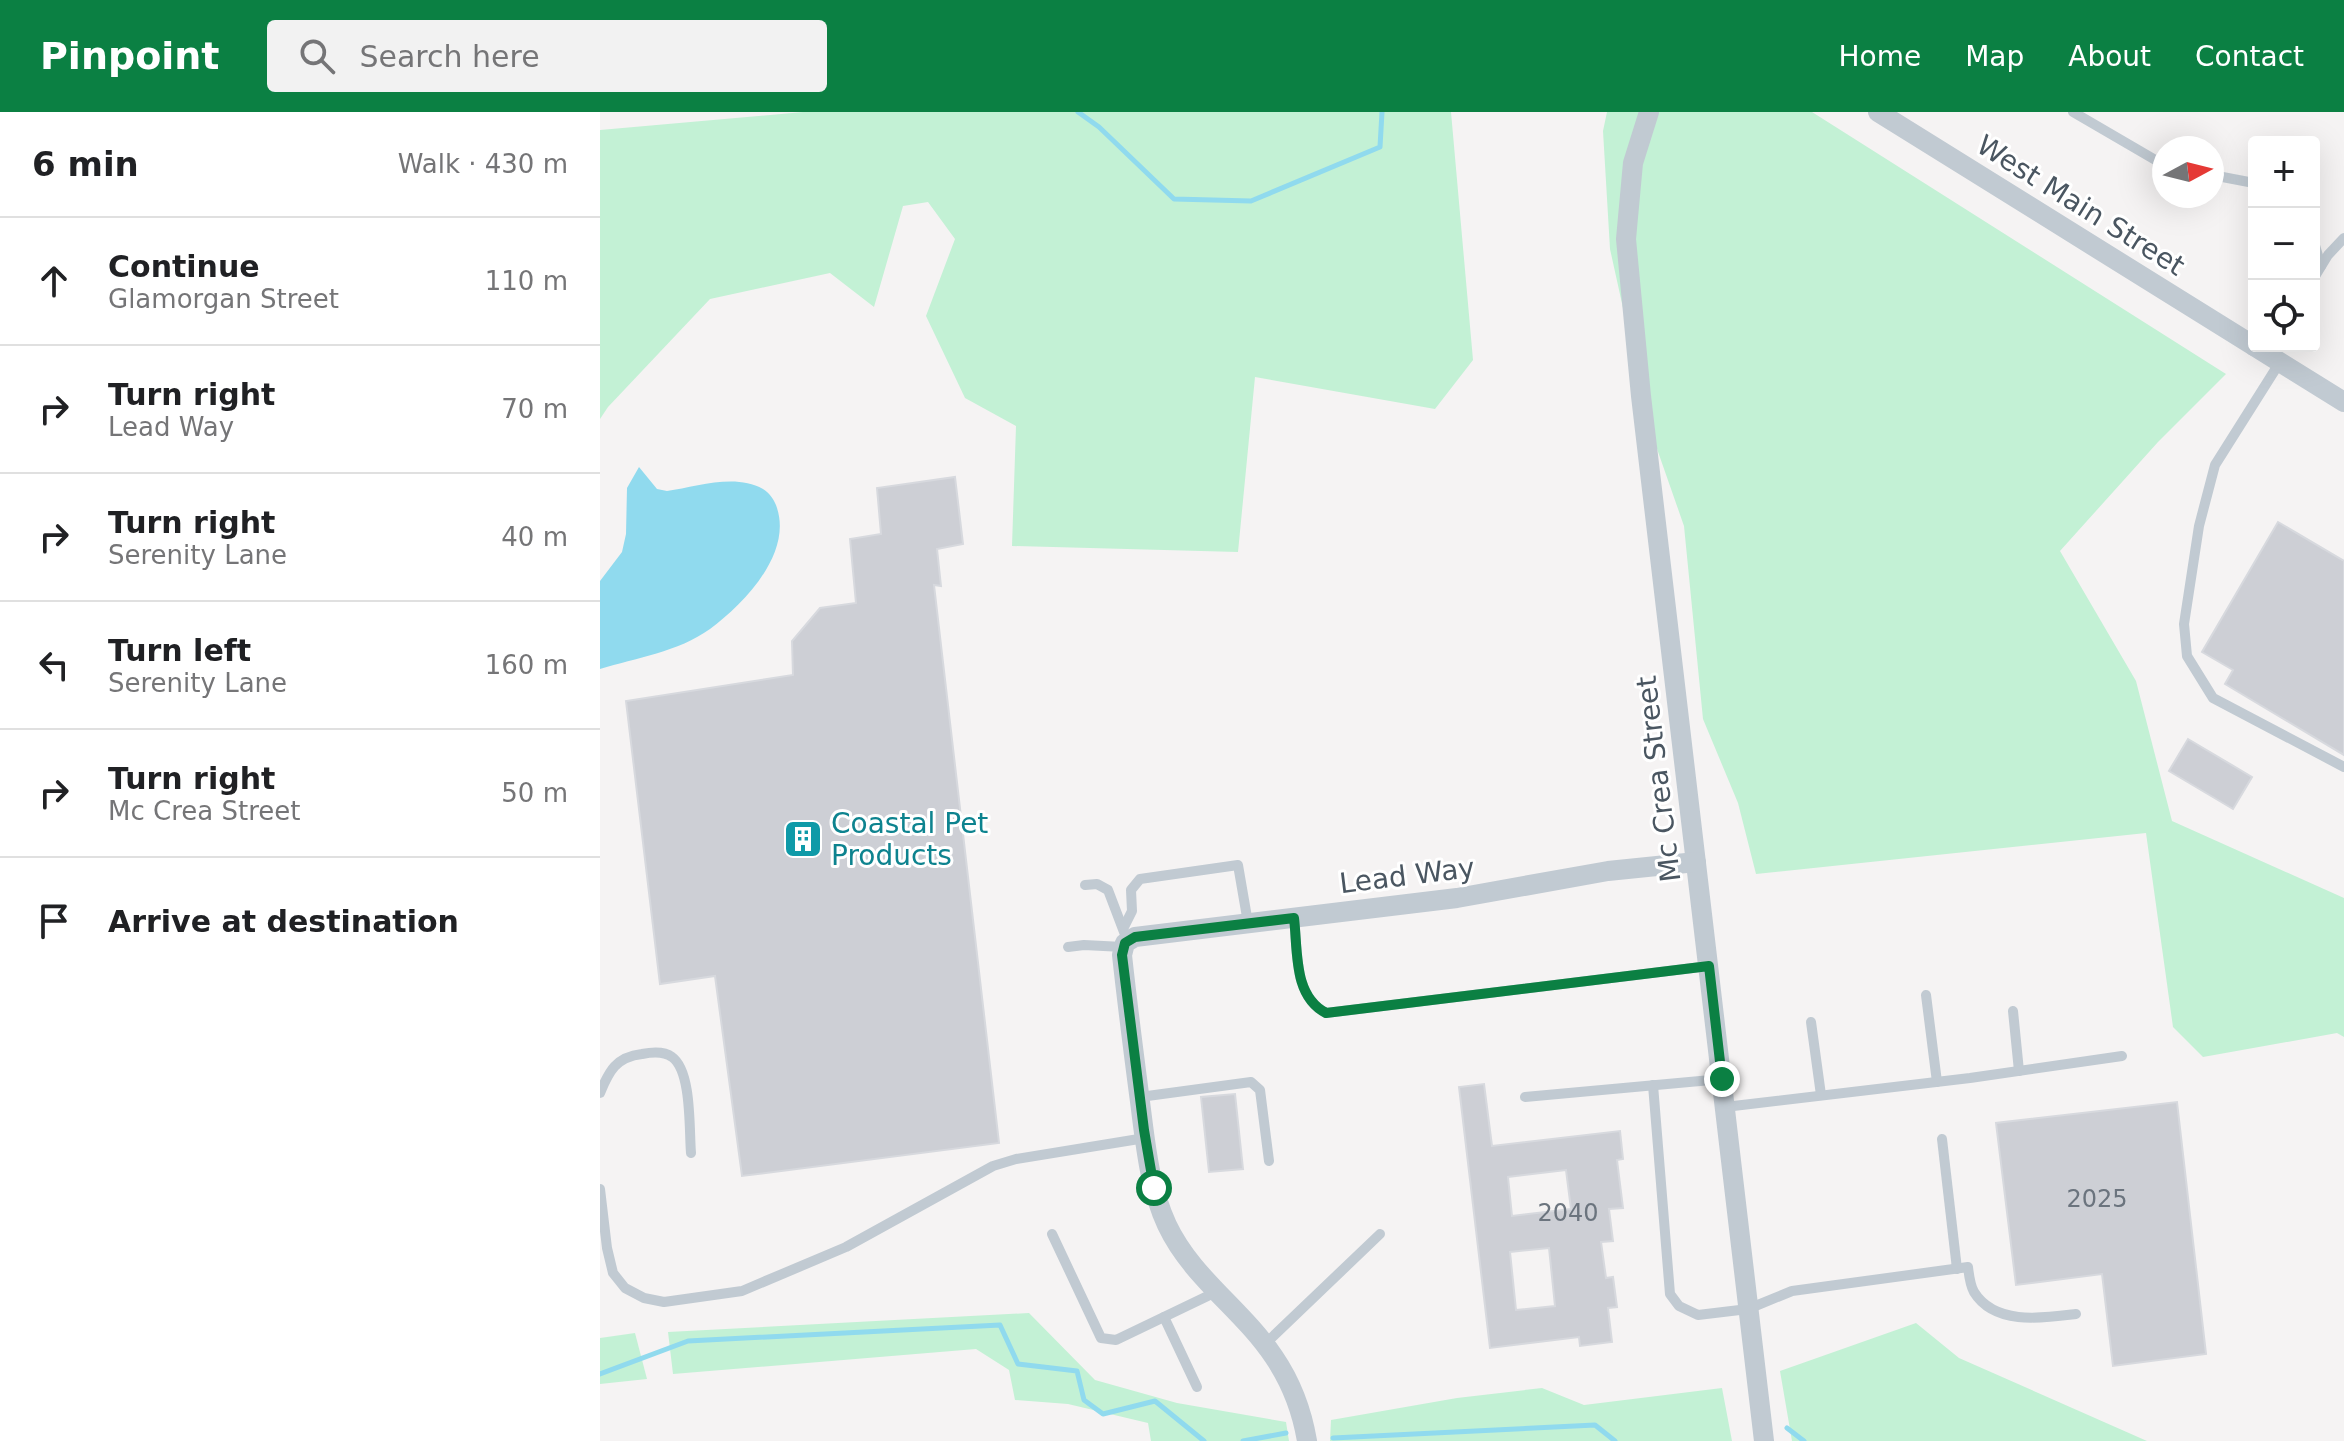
<!DOCTYPE html>
<meta charset="utf-8">
<style>
:root{--surface:#fff;--page:#f2f2f2;--text:#202124;--muted:#757577;--line:#e0e0e0;--accent:#0b8043}
body{margin:0;font-family:"DejaVu Sans",sans-serif;background:var(--page);color:var(--text)}
.controls{position:absolute;right:24px;top:24px;display:grid;overflow:hidden;border-radius:8px;box-shadow:0 8px 32px #0002}
.controls button{width:72px;height:72px;display:grid;place-items:center;padding:0;border:0;border-bottom:2px solid var(--line);background:var(--surface);color:var(--text);font:40px sans-serif}
.compass{position:absolute;left:1552px;top:24px;width:72px;height:72px;border-radius:50%;background:var(--surface);box-shadow:0 8px 32px #0002;rotate:83deg}
.stop{position:absolute;width:24px;height:24px;margin:-18px;border:6px solid #0b8043;border-radius:50%;background:#fff}
.stop.end{background:#0b8043;border-color:#fff;box-shadow:0 2px 8px #0008}
.list{margin:0;padding:0;list-style:none}
h2{display:flex;justify-content:space-between;align-items:center;height:104px;margin:0;padding:0 32px;font-size:34px}
h2 small{font-size:26px;font-weight:400;color:var(--muted)}
.list li{display:grid;grid-template-columns:52px 1fr auto;gap:24px;align-items:center;box-sizing:border-box;height:128px;padding:0 32px;border-top:2px solid var(--line)}
.list b{display:block;font-size:30px;white-space:nowrap}
.list p{margin:0;font-size:26px;white-space:nowrap;color:var(--muted)}
.list em{font-size:26px;font-style:normal;color:var(--muted)}
.icon{flex:none;width:44px;height:44px;fill:none;stroke:currentColor;stroke-width:2;stroke-linecap:round;stroke-linejoin:round}
.map{position:relative;flex:none;width:1744px;height:1329px;overflow:hidden}
header{display:flex;align-items:center;gap:48px;box-sizing:border-box;height:112px;padding:0 40px;background:var(--accent);color:#fff}
header strong{font-size:38px}
nav{display:flex;gap:44px;margin-inline-start:auto;font-size:28px}
.search{width:560px;height:72px;background:var(--page);display:flex;align-items:center;gap:20px;box-sizing:border-box;padding:0 28px;border-radius:8px;color:var(--muted);font-size:30px}
main{display:flex}
aside{flex:1;background:var(--surface)}
.map>svg:first-child{display:block}
</style>
<header>
<strong>Pinpoint</strong>
<div class="search"><svg class="icon" aria-label="search" viewBox="0 0 24 24"><circle cx="10" cy="10" r="6"/><path d="M15 15l6 6"/></svg>Search here</div>
<nav><a>Home</a><a>Map</a><a>About</a><a>Contact</a></nav>
</header>
<main>
<aside>
<h2>6 min<small>Walk · 430 m</small></h2>
<ul class="list">
<li><svg class="icon" aria-label="ahead" viewBox="0 0 24 24"><path d="M12 20V5M6 11l6-6 6 6"/></svg><div><b>Continue</b><p>Glamorgan Street</p></div><em>110 m</em></li>
<li><svg class="icon" aria-label="right" viewBox="0 0 24 24"><path d="M7 20v-9h11M14 6l5 5-5 5"/></svg><div><b>Turn right</b><p>Lead Way</p></div><em>70 m</em></li>
<li><svg class="icon" aria-label="right" viewBox="0 0 24 24"><path d="M7 20v-9h11M14 6l5 5-5 5"/></svg><div><b>Turn right</b><p>Serenity Lane</p></div><em>40 m</em></li>
<li><svg class="icon" aria-label="left" viewBox="0 0 24 24"><path d="M17 20v-9H6M10 6l-5 5 5 5"/></svg><div><b>Turn left</b><p>Serenity Lane</p></div><em>160 m</em></li>
<li><svg class="icon" aria-label="right" viewBox="0 0 24 24"><path d="M7 20v-9h11M14 6l5 5-5 5"/></svg><div><b>Turn right</b><p>Mc Crea Street</p></div><em>50 m</em></li>
<li><svg class="icon" aria-label="arrive" viewBox="0 0 24 24"><path d="M6 21V4h12l-3 4 3 4H6"/></svg><div><b>Arrive at destination</b></div></li>
</ul>
</aside>
<div class="map">
<svg width="1744" height="1329" viewBox="0 0 1744 1329">
<rect width="100%" height="100%" fill="#f5f3f3"/>
<g fill="#c3f1d5">
<path d="M203,0H851L873,248L835,297L655,265L638,440L412,434L416,314L365,286L326,204L355,127L328,90L303,94L274,195L230,161L110,187L8,295L0,307V18Z"/>
<path d="M1007,0H1212L1626,262L1558,330L1460,439L1536,569L1572,709L1744,786V925L1737,921L1603,945L1573,915L1546,721L1156,762L1138,691L1103,607L1084,414L1049,314L1010,137L1003,19Z"/>
<path d="M429,1201L495,1268L577,1291L686,1310L689,1329H551L548,1311L468,1292L415,1288L409,1258L376,1237L73,1262L68,1220Z"/>
<path d="M1316,1211L1359,1246L1547,1329H1192L1180,1259Z"/>
<path d="M35,1221L47,1267L0,1272V1226Z"/>
<path d="M942,1276L984,1293L1122,1276L1132,1329H730L731,1308L857,1286Z"/>
</g>
<path fill="#90daee" d="M39,355L57,377L67,379C96,375 135,361 163,377C170,381 175,389 177,396C192,442 144,492 110,517C78,540 36,546 0,557V469L22,440L26,422L27,376Z"/>
<g fill="none" stroke-linecap="round" stroke-linejoin="round">
<g stroke="#90daee" stroke-width="5">
<path d="M478,0L499,15L574,87L651,89L780,35L782,0"/>
<path d="M0,1262L88,1229L400,1213L418,1252L477,1259L484,1288L503,1302L555,1289L604,1329"/>
<path d="M1187,1316L1204,1329"/>
<path d="M733,1326L995,1313L1015,1329"/>
<path d="M643,1329L686,1321"/>
</g>
</g>
<g fill="#cdcfd5" stroke="#d7d9de" stroke-width="2" fill-rule="evenodd">
<path d="M355,365L363,432L337,437L341,474L334,473L399,1031L142,1064L115,864L60,872L26,589L193,563L192,529L220,496L256,491L250,427L281,422L277,376Z"/>
<path d="M1678,410L1744,449V643L1625,572L1633,558L1602,540Z"/>
<path d="M1588,627L1652,665L1633,697L1569,659Z"/>
<path d="M884,972L892,1034L1020,1019L1023,1047L1017,1048L1023,1096L1009,1097L1013,1129L1001,1130L1006,1166L1013,1165L1017,1195L1008,1196L1012,1230L980,1234L979,1225L890,1236L859,975ZM966,1058L971,1097L912,1104L908,1065ZM949,1136L955,1194L916,1198L910,1140Z"/>
<path d="M635,982L643,1057L609,1060L601,985Z"/>
<path d="M1577,990L1606,1242L1513,1254L1502,1162L1416,1173L1396,1011Z"/>
</g>
<g fill="none" stroke-linecap="round" stroke-linejoin="round">
<g stroke="#c1cad2" stroke-width="10">
<path d="M1473,0L1564,53"/>
<path d="M1612,63L1654,71"/>
<path d="M1714,130L1721,154"/>
<path d="M1714,166L1728,143L1744,126"/>
<path d="M1680,250L1615,353L1599,414L1584,512L1587,544L1613,586L1744,655"/>
<path d="M485,773L497,772L508,778L524,820"/>
<path d="M694,806C698,839 693,884 726,901L1109,854"/>
<path d="M524,815L532,799L531,778L540,767L638,753L648,811"/>
<path d="M468,835L484,833L523,835"/>
<path d="M1326,883L1337,970"/>
<path d="M1413,899L1419,959"/>
<path d="M1211,910L1221,983"/>
<path d="M1053,973L1070,1182L1079,1194L1098,1203L1148,1197L1192,1179L1368,1155C1369,1164 1370,1173 1374,1180C1395,1214 1444,1206 1476,1202"/>
<path d="M0,981C9,959 16,945 42,942C52,940 64,939 72,945C92,959 89,1018 91,1041"/>
<path d="M540,985L651,970L660,978L669,1049"/>
<path d="M925,985L1122,967"/>
<path d="M1125,995L1370,966L1522,944"/>
<path d="M1342,1027L1357,1157"/>
<path d="M0,1077L7,1136L13,1161L25,1176L44,1186L64,1190L142,1179L246,1135L393,1054L416,1047L545,1026"/>
<path d="M452,1122L501,1226L516,1228L616,1180"/>
<path d="M564,1205L597,1275"/>
<path d="M664,1233L780,1122"/>
</g>
<g stroke="#c1cad2" stroke-width="20">
<path d="M1049,0L1033,51L1026,127L1041,284L1164,1329"/>
<path d="M1278,0L1654,234"/>
<path d="M1654,234L1744,290"/>
<path d="M707,1329C702,1299 691,1270 674,1245C642,1197 592,1166 567,1113C548,1072 545,1026 539,982C533,936 527,889 522,843L525,831L535,825L857,786L1008,759L1096,750"/>
</g>
</g>
<g fill="none" stroke-linecap="round" stroke-linejoin="round">
<path stroke="#0b8043" stroke-width="10" d="M554,1076L544,1018L522,843L525,831L535,825L694,806C698,839 693,884 726,901L1109,854L1122,967"/>
</g>
<defs>
<symbol id="building-square" viewBox="-11 -11 22 22"><rect x="-9" y="-9" width="18" height="18" rx="4" fill="#0f9aa8" stroke="#fff"/><path d="M-4-6H4V6H1V3H-1V6H-4ZM-2.5-4.3h1.7v1.8h-1.7ZM.8-4.3h1.7v1.8H.8ZM-2.5-1h1.7V.8h-1.7ZM.8-1h1.7V.8H.8Z" fill="#fff"/></symbol>
</defs>
<g fill-rule="evenodd">
<use href="#building-square" x="181" y="705" width="44" height="44"/>
</g>
<g text-anchor="middle" stroke-width="6" stroke-linejoin="round" paint-order="stroke">
<g font-size="24" fill="#6b747e">
<text x="1497" y="1095">2025</text>
<text x="968" y="1109">2040</text>
</g>
<g font-size="28" fill="#4a5661" stroke="#fff">
<text transform="translate(1481 93) rotate(32)" y="10">West Main Street</text>
<text transform="translate(1058 667) rotate(-97)" y="10">Mc Crea Street</text>
<text transform="translate(807 763) rotate(-7)" y="10">Lead Way</text>
</g>
<g font-size="28" fill="#0d838f" stroke="#fff" text-anchor="start">
<text x="231" y="721">Coastal Pet<tspan x="231" dy="32">Products</tspan></text>
</g>
</g>
</svg>
<div class="controls">
<button>+</button>
<button>−</button>
<button><svg class="icon" aria-label="locate" viewBox="0 0 24 24"><circle cx="12" cy="12" r="6"/><path d="M12 2v4M12 18v4M2 12h4M18 12h4"/></svg></button>
</div>
<svg class="compass" viewBox="-18 -18 36 36"><path d="M0-13l5 13h-10z" fill="#e53935"/><path d="M0 13l5-13h-10z" fill="#757577"/></svg>
<div class="stop" style="left:554px;top:1076px"></div>
<div class="stop end" style="left:1122px;top:967px"></div>
</div>
</main>
